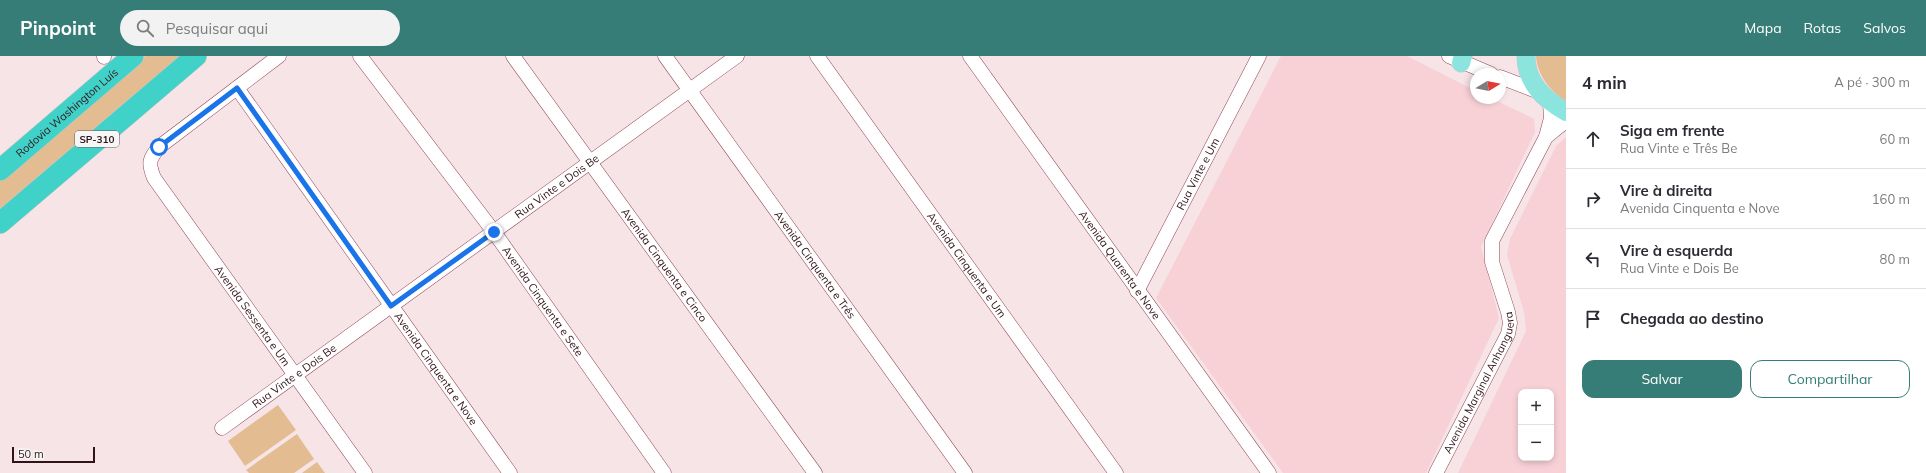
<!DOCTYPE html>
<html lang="pt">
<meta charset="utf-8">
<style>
:root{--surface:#fff;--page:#f2f2f3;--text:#2b2b33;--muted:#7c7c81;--line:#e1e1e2;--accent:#367d77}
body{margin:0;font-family:Mulish,sans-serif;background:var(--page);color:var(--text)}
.controls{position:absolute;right:12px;bottom:12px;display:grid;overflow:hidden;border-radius:8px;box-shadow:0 2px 6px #0003}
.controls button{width:36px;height:36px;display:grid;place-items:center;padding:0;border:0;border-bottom:1px solid var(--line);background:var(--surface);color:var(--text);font:20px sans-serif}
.compass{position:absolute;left:1470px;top:12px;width:36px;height:36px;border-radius:50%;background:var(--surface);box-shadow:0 2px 6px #0003;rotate:80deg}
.scale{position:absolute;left:12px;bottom:10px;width:83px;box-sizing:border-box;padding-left:4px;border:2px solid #32131a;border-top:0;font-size:11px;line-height:14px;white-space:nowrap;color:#32131a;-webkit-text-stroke:3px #f6f6f6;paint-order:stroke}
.stop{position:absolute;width:12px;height:12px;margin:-9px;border:3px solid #1a73e8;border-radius:50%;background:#fff}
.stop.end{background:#1a73e8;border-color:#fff;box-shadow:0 1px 4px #0008}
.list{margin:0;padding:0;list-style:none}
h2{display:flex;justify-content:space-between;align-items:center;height:52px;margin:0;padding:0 16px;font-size:17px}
h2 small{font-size:13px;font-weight:400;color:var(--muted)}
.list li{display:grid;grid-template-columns:26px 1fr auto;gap:12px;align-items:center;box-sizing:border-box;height:60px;padding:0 16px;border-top:1px solid var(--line)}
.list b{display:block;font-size:15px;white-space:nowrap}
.list p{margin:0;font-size:13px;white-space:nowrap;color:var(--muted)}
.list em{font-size:13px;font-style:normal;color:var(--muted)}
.actions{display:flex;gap:8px;padding:12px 16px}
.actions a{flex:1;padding:9px 0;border:1px solid var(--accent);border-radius:12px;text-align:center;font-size:14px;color:var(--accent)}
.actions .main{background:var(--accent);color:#fff}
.icon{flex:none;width:22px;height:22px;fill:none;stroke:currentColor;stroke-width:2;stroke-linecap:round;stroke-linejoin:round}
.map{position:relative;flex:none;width:1566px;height:417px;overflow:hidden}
header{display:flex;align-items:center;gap:24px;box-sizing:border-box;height:56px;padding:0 20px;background:var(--accent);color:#fff}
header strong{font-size:19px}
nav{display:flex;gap:22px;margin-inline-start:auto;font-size:14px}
.search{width:280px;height:36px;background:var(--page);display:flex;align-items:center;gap:10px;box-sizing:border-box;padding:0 14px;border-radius:22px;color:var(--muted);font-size:15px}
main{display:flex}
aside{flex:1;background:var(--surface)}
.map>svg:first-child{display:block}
</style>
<header>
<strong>Pinpoint</strong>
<div class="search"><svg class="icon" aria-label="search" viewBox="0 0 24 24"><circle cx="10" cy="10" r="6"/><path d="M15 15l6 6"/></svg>Pesquisar aqui</div>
<nav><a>Mapa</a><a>Rotas</a><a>Salvos</a></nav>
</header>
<main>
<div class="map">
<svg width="1566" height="417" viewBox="0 0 1566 417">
<rect width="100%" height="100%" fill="#f6e4e7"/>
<g fill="#f8d1d7" fill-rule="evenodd">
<path d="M1281,0H1407L1476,35V42H1491L1534,63L1535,76L1481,191L1499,262L1426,417H1283L1156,242Z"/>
<path d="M1566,81V417H1458L1526,275L1524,256L1507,199L1510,183L1556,90ZM1521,336H1551V402H1521Z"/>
</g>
<g fill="#e3bc92">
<path d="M145,0H185L0,157V124Z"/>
<path d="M1536,0H1566V46C1551,35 1537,20 1536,0Z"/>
<path d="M278,349L296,374L245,410L228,385Z"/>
<path d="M297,378L314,403L294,417H249L246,414Z"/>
<path d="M317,406L325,417H302Z"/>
</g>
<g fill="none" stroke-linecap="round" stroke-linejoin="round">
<defs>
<g id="minor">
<path d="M104,0V1"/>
<path id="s1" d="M279,0L159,91C149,103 148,107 154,122L365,417"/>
<path id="s2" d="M360,0L494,176L664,417"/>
<path id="s3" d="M513,0L815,417"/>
<path id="s4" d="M665,0L965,417"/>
<path id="s5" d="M817,0L1116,417"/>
<path id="s6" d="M970,0L1269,417"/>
<path d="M1449,0L1491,18"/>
<path d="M1500,21L1539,36"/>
<path id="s7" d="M237,32L510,417"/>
<path d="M1546,81L1562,68L1566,61"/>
<path id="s8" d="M1137,235L1259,0"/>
<path id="s9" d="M222,372L737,0"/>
<path id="s10" d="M1436,417L1508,278L1510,267L1508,256L1492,206V185L1546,81L1551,62L1550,46"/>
</g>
<g id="major">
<path d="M1526,0C1526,27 1544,43 1566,56"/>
<path d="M1461,7L1463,0"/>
</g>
<g id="highway">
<path id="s11" d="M0,114L133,0"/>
<path d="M0,167L196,0"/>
</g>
</defs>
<use href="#minor" stroke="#914757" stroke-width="15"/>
<use href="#major" stroke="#cec6c8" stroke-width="19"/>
<use href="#highway" stroke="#cec6c8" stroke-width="22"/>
<use href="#minor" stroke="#fff" stroke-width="14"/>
<use href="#major" stroke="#8ce4de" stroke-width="18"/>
<use href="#highway" stroke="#40d2c8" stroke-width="21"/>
</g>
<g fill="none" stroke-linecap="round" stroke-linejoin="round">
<path stroke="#1a73e8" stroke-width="5" d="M159,91L237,32L391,250L494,176"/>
</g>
<g text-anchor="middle" stroke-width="3" stroke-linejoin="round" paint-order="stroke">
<rect fill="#f6f6f6" stroke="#6d575c" stroke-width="1" x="75" y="75" width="44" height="16" rx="3"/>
<g font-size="10" font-weight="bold" fill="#32131a">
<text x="97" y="87">SP-310</text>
</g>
<g font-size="11" fill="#32131a" stroke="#f6f6f6">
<text dy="4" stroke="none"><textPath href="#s11" startOffset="88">Rodovia Washington Luís</textPath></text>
<text dy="4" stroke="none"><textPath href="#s8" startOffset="132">Rua Vinte e Um</textPath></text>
<text dy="4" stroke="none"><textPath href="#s9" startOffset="413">Rua Vinte e Dois Be</textPath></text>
<text dy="4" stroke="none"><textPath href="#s3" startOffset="258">Avenida Cinquenta e Cinco</textPath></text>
<text dy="4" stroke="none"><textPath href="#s4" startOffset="257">Avenida Cinquenta e Três</textPath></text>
<text dy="4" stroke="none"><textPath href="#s5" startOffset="257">Avenida Cinquenta e Um</textPath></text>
<text dy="4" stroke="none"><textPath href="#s6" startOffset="257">Avenida Quarenta e Nove</textPath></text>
<text dy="4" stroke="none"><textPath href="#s2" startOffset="306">Avenida Cinquenta e Sete</textPath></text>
<text dy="4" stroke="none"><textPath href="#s1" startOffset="354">Avenida Sessenta e Um</textPath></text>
<text dy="4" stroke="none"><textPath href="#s7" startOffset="344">Avenida Cinquenta e Nove</textPath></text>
<text dy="4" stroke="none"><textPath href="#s9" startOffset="89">Rua Vinte e Dois Be</textPath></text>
<text dy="4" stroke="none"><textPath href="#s10" startOffset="101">Avenida Marginal Anhanguera</textPath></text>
</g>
</g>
</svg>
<div class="controls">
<button>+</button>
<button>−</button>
</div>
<svg class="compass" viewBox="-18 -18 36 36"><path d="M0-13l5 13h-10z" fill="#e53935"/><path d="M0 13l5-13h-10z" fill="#7c7c81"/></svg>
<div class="scale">50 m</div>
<div class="stop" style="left:159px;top:91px"></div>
<div class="stop end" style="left:494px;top:176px"></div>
</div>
<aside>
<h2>4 min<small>A pé · 300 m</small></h2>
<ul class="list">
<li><svg class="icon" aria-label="ahead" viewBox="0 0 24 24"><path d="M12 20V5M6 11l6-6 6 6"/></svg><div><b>Siga em frente</b><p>Rua Vinte e Três Be</p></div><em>60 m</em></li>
<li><svg class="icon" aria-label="right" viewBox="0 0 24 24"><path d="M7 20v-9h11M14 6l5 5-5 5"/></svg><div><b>Vire à direita</b><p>Avenida Cinquenta e Nove</p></div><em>160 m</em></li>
<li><svg class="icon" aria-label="left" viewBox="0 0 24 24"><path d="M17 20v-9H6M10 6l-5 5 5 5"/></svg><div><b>Vire à esquerda</b><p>Rua Vinte e Dois Be</p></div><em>80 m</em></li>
<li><svg class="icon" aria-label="arrive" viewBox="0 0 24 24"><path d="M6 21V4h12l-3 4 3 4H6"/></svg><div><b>Chegada ao destino</b></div></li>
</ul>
<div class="actions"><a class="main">Salvar</a><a>Compartilhar</a></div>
</aside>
</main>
